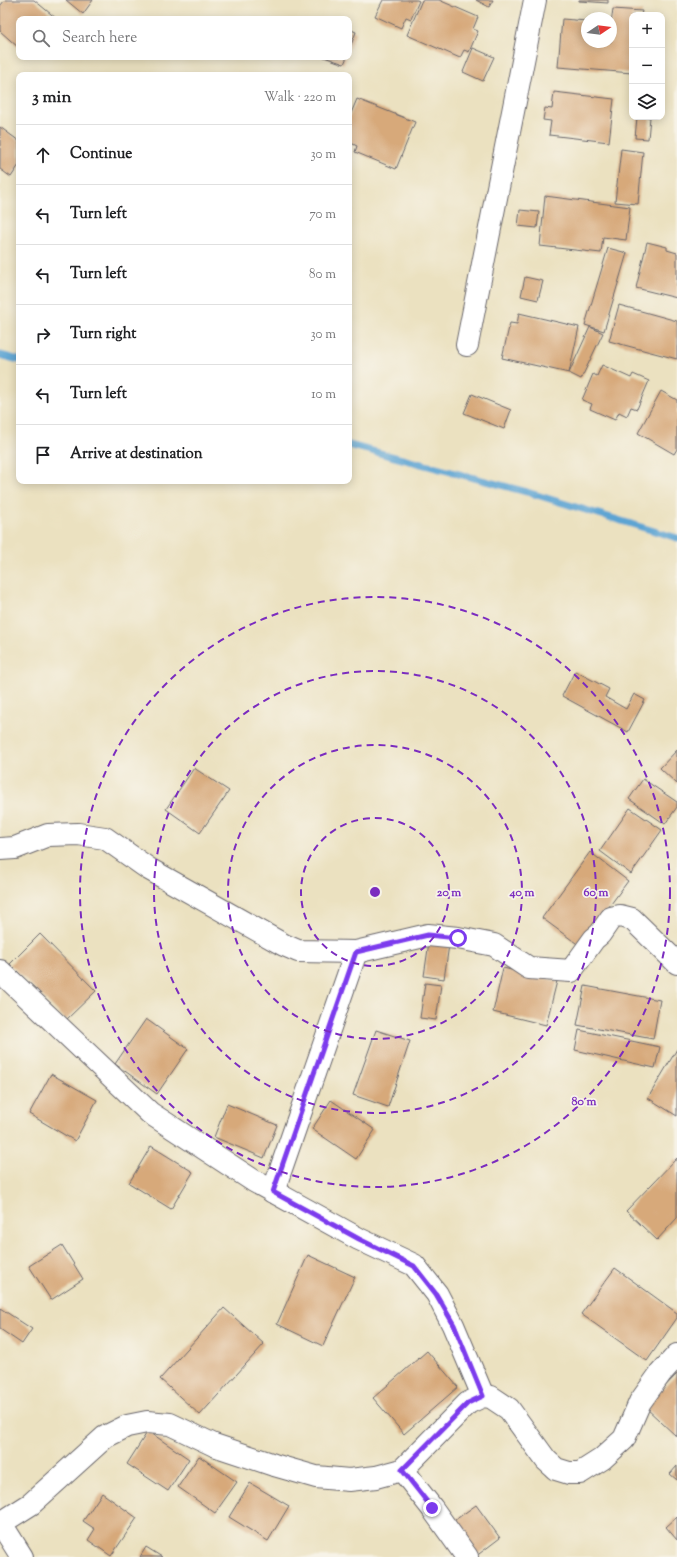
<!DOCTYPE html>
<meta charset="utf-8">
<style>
:root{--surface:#fff;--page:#f6f6f6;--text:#202124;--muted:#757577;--line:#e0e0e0}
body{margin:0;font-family:"Sorts Mill Goudy",serif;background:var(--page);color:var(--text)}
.controls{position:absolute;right:12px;top:12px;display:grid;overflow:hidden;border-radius:8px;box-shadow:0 2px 10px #0003}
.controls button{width:36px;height:36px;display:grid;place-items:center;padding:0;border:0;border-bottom:1px solid var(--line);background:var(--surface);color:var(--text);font:20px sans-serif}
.compass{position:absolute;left:581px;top:12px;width:36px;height:36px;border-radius:50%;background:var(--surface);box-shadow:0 2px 10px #0003;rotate:77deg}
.stop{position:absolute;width:12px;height:12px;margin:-9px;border:3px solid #7c3aed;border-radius:50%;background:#fff}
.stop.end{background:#7c3aed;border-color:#fff;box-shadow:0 1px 4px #0008}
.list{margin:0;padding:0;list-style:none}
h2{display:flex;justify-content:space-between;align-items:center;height:52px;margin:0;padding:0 16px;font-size:17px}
h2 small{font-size:13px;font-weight:400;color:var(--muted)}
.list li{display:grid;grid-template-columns:26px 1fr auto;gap:12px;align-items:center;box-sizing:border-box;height:60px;padding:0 16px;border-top:1px solid var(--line)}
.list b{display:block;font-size:15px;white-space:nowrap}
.list em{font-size:13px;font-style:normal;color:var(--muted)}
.icon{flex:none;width:22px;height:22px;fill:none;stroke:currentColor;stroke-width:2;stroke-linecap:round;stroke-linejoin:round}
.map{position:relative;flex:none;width:677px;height:1557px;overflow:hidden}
.search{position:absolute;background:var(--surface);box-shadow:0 2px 10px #0003;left:16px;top:16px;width:336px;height:44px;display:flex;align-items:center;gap:10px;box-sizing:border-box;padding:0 14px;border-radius:8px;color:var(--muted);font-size:15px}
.panel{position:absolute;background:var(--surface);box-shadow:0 2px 10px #0003;left:16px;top:72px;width:336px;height:412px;border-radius:8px}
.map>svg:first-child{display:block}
</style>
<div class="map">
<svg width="677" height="1557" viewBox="0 0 677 1557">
<rect width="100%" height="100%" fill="#f7f3e8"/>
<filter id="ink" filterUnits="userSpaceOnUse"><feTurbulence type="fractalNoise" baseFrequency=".025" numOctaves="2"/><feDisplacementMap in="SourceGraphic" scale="8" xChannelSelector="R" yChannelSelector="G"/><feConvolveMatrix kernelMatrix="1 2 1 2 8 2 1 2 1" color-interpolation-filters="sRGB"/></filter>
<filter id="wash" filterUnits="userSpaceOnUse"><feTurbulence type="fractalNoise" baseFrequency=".012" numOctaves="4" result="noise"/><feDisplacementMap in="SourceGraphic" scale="16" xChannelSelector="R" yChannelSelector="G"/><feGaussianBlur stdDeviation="0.9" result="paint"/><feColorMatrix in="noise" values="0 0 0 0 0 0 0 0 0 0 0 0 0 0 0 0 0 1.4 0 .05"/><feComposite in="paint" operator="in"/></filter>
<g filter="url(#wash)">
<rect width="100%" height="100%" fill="#ebe1c0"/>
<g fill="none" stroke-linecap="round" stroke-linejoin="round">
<g stroke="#5da4d3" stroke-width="7">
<path d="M0,355L19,360"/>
<path d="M349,445L527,492L677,538"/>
</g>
</g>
<g id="blocks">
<g fill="#d7a97a">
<path d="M5,0H34L57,19H19V48L0,31V6Z"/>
<path d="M66,0H93L83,14Z"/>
<path d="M383,0H417L419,1L411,19L406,17L401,28L375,16Z"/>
<path d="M422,0H439L478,17L473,29L478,31L469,52L464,50L460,58L407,35Z"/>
<path d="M476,0H493L489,7Z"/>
<path d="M579,0H608V3L579,1Z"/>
<path d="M613,9L642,11L641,15H632V73L558,67L562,19L587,21V42H611V23Z"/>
<path d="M349,29L356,32L349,50Z"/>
<path d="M473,48L494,57L483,81L463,72Z"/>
<path d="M324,57H347L344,64Z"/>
<path d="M554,92L614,99L609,142L549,135L551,121L543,120L545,108L552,109Z"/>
<path d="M357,99L415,122L396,169L355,152L357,146L349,142V118Z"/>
<path d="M637,117H650L648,139L635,138Z"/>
<path d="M0,127L19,141V165L11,177L0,169Z"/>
<path d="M621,149L643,152L638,204L615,202Z"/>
<path d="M545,196L630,207L626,240L603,237L601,253L540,246Z"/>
<path d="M520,210L539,212L537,228L518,226Z"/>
<path d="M647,242L667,247V250L677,253V298L636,288Z"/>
<path d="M608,248L627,253L604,331L585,325Z"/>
<path d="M525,277L543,281L538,300L521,296Z"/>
<path d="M619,305L677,321V359L609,341Z"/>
<path d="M519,313L579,327L569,373L502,358L510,323L517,324Z"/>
<path d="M590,327L603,333L581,379L569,373Z"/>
<path d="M602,365L631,378L633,374L649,381L637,409L631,407L627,416L619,412L615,420L590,409L592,404L582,400L593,374L597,376Z"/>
<path d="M661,391L677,400V449L674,454L638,433Z"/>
<path d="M472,394L511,410L504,429L464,413Z"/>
<path d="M575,671L609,689L605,697L626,709L634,694L645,700L628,732L562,696Z"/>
<path d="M677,750V784L660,768Z"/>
<path d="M194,768L229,791L200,833L166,809Z"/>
<path d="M643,779L677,802V807L665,824L629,799Z"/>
<path d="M630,808L662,830L631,874L600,851Z"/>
<path d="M590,852L628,881L580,946L542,918Z"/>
<path d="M40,934L96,991L66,1020L10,964Z"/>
<path d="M429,942L449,945L444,979L424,976Z"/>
<path d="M503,968L557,981L546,1025L493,1012Z"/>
<path d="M425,983L441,985L436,1020L420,1018Z"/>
<path d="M585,986L660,1000L653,1039L577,1025Z"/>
<path d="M146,1019L188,1049L157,1094L115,1064Z"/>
<path d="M376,1030L410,1041L388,1107L353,1095Z"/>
<path d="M579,1030L660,1047L655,1068L575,1050Z"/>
<path d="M677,1049V1116L648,1098Z"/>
<path d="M51,1074L97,1100L75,1141L29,1114Z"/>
<path d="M331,1100L375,1130L356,1159L312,1129Z"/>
<path d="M227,1104L277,1125L264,1158L214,1137Z"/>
<path d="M151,1146L193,1172L171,1209L129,1183Z"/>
<path d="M677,1158V1218L657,1240L626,1211Z"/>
<path d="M62,1245L83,1279L51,1300L29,1266Z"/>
<path d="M308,1255L355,1277L323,1346L277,1324Z"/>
<path d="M615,1268L677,1313V1318L647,1361L581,1314Z"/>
<path d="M0,1308L32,1329L22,1344L0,1329Z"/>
<path d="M224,1308L264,1344L200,1415L160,1379Z"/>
<path d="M427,1351L458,1387L404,1434L373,1398Z"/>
<path d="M677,1374V1435L676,1436L645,1407Z"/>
<path d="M148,1431L189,1459L168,1491L127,1464Z"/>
<path d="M199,1456L237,1482L215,1513L178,1487Z"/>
<path d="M677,1466V1480L670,1474Z"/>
<path d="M250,1483L289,1506L268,1541L229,1517Z"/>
<path d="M102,1493L137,1518L111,1556L88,1540L95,1529L83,1521Z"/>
<path d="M476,1505L500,1538L475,1557L448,1525Z"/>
<path d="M677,1517V1540L666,1527Z"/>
<path d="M146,1547L162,1557H140Z"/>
</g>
</g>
</g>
<g filter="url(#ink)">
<use href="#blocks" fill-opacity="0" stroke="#68656a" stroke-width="1"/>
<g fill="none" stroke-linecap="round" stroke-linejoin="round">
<defs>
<g id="minor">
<path d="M467,345L535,0"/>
<path d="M0,849L15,848L48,835L78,834L105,838L149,869L284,945L298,951L356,952L428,935L458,938L494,945L529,968L571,971L594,939L600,934L611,918L620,916L632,919L677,963"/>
<path d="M0,971L150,1113L254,1181L359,1239L414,1265L437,1294L453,1325L483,1396"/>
<path d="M273,1192L356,952"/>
<path d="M402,1470L432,1508L467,1557"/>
<path d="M0,1522L22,1557"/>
<path d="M1,1523L31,1504L105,1437L127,1426L147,1422L170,1424L214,1445L274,1465L316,1477L349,1480L376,1477L402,1470L468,1403L483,1396L491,1397L509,1409L546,1460L556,1469L569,1473H580L602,1459L624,1439L640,1402L660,1374L677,1355"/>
</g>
</defs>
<use href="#minor" stroke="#68656a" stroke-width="24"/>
<use href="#minor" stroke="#fff" stroke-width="22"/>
</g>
</g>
<g fill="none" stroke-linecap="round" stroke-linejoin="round" filter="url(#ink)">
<path stroke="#7c3aed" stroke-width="5" d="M432,1508L402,1470L468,1403L483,1396L454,1325L436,1294L414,1266L359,1239L273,1192L356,952L428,935L458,938"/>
</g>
<g fill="none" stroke="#7b2cbf" stroke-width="2" stroke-dasharray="7 5">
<circle cx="375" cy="892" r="74"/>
<circle cx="375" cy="892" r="147"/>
<circle cx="375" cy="892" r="221"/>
<circle cx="375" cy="892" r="295"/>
</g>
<circle cx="375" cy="892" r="6" fill="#7b2cbf" stroke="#f7f3e8" stroke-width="2"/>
<g font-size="12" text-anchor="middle" font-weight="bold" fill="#7b2cbf" stroke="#f7f3e8" stroke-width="3.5" stroke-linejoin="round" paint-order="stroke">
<text x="449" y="896">20 m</text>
<text x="522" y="896">40 m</text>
<text x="596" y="896">60 m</text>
<text x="584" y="1105">80 m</text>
</g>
</svg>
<div class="controls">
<button>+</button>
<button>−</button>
<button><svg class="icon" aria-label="layers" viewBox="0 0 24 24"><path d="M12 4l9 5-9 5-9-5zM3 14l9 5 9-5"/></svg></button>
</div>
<svg class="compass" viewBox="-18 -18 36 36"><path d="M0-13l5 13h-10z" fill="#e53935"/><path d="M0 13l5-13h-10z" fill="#757577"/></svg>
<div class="stop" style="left:458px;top:938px"></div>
<div class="stop end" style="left:432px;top:1508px"></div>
<div class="search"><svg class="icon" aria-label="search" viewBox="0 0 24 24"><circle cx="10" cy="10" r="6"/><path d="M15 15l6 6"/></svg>Search here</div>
<section class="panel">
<h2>3 min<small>Walk · 220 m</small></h2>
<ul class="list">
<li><svg class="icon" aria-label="ahead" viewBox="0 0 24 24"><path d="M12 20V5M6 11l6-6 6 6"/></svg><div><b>Continue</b></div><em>30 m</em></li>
<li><svg class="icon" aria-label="left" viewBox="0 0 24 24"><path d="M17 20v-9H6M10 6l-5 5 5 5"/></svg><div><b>Turn left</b></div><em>70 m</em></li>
<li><svg class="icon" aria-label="left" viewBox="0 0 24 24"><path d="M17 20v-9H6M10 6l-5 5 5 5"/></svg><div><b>Turn left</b></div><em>80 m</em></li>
<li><svg class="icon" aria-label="right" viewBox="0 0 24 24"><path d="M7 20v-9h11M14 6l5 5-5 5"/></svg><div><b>Turn right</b></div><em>30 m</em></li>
<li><svg class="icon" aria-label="left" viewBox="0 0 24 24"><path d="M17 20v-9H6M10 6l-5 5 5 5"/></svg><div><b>Turn left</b></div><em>10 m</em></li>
<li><svg class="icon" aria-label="arrive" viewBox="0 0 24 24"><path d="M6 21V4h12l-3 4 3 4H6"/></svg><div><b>Arrive at destination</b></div></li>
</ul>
</section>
</div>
